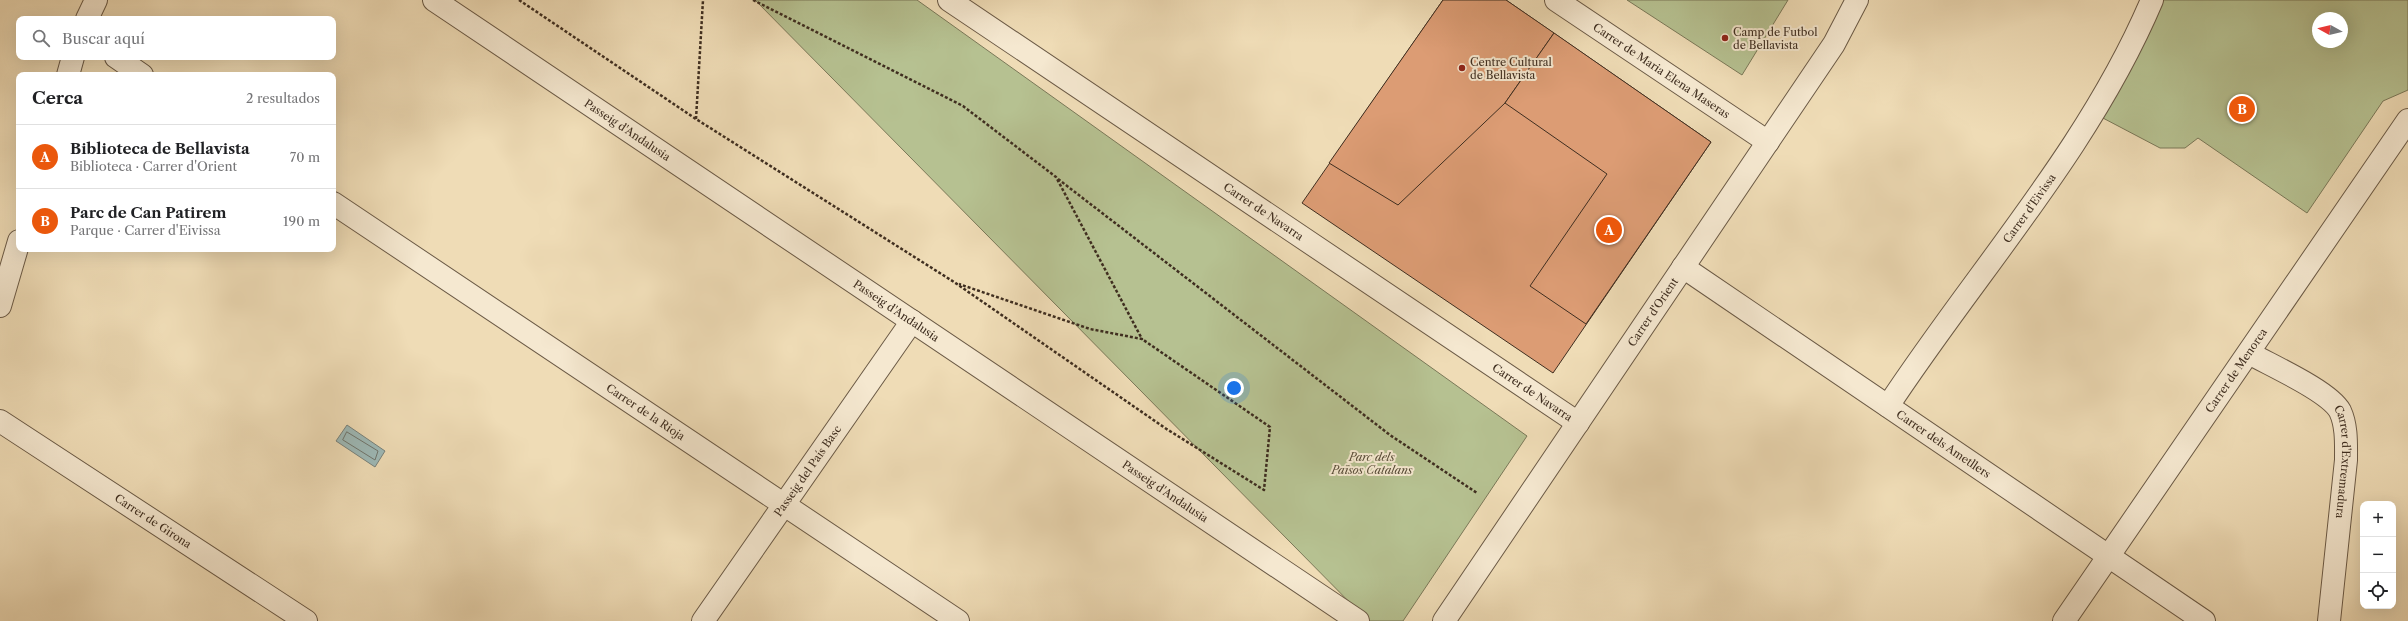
<!DOCTYPE html>
<html lang="es">
<meta charset="utf-8">
<style>
:root{--surface:#fff;--page:#f2f2f2;--text:#202124;--muted:#757577;--line:#e0e0e0;--accent:#ea580c}
body{margin:0;font-family:"Libre Caslon Text",serif;background:var(--page);color:var(--text)}
.controls{position:absolute;right:12px;bottom:12px;display:grid;overflow:hidden;border-radius:8px;box-shadow:0 4px 16px #0002}
.controls button{width:36px;height:36px;display:grid;place-items:center;padding:0;border:0;border-bottom:1px solid var(--line);background:var(--surface);color:var(--text);font:20px sans-serif}
.compass{position:absolute;left:2312px;top:12px;width:36px;height:36px;border-radius:50%;background:var(--surface);box-shadow:0 4px 16px #0002;rotate:278deg}
.you{position:absolute;left:1234px;top:388px;width:14px;height:14px;margin:-10px;border:3px solid #fff;border-radius:50%;background:#1a73e8;box-shadow:0 0 0 6px #1a73e833}
.badge{display:grid;place-items:center;width:26px;height:26px;border-radius:50%;background:var(--accent);color:#fff;font-size:13px;font-weight:700}
.pin{position:absolute;translate:-50% -50%;border:2px solid #fff;box-shadow:0 1px 4px #0006}
.list{margin:0;padding:0;list-style:none}
h2{display:flex;justify-content:space-between;align-items:center;height:52px;margin:0;padding:0 16px;font-size:17px}
h2 small{font-size:13px;font-weight:400;color:var(--muted)}
.list li{display:grid;grid-template-columns:26px 1fr auto;gap:12px;align-items:center;box-sizing:border-box;height:64px;padding:0 16px;border-top:1px solid var(--line)}
.list b{display:block;font-size:15px;white-space:nowrap}
.list p{margin:0;font-size:13px;white-space:nowrap;color:var(--muted)}
.list em{font-size:13px;font-style:normal;color:var(--muted)}
.icon{flex:none;width:22px;height:22px;fill:none;stroke:currentColor;stroke-width:2;stroke-linecap:round;stroke-linejoin:round}
.map{position:relative;flex:none;width:2408px;height:621px;overflow:hidden}
.search{position:absolute;background:var(--surface);box-shadow:0 4px 16px #0002;left:16px;top:16px;width:320px;height:44px;display:flex;align-items:center;gap:10px;box-sizing:border-box;padding:0 14px;border-radius:8px;color:var(--muted);font-size:15px}
.panel{position:absolute;background:var(--surface);box-shadow:0 4px 16px #0002;left:16px;top:72px;width:320px;height:180px;border-radius:8px}
.map>svg:first-child{display:block}
</style>
<div class="map">
<svg width="2408" height="621" viewBox="0 0 2408 621">
<rect width="100%" height="100%" fill="#efdcb6"/>
<filter id="stains"><feTurbulence type="fractalNoise" baseFrequency=".005" numOctaves="4"/><feColorMatrix values="0 0 0 0 .2 0 0 0 0 .09 0 0 0 0 .02 0 0 0 .5 -.17"/></filter>
<radialGradient id="worn" r=".72"><stop offset=".6" stop-color="#630" stop-opacity="0"/><stop offset="1" stop-color="#630" stop-opacity=".3"/></radialGradient>
<g fill="#b6c191" stroke="#7a7858" fill-rule="evenodd">
<path d="M755,0H917L1527,436L1403,621H1368Z"/>
<path d="M1627,0H1788L1742,75Z"/>
<path d="M2162,0H2408V90L2383,101L2307,213L2198,138L2185,148H2160L2101,117ZM2318,18H2342V42H2318Z"/>
</g>
<path fill="#9db9b7" stroke="#77817b" d="M347,425L385,451L375,467L336,441Z"/>
<g fill="none" stroke-linecap="round" stroke-linejoin="round">
<path stroke="#6e746c" stroke-width="1" d="M347,432L378,451L375,460L343,440Z"/>
</g>
<g fill="#dc9c74" stroke="#3f2e20">
<path d="M1443,0H1506L1711,142L1553,373L1302,203Z"/>
<path d="M1443,0H1506L1554,33L1505,103L1398,205L1329,163Z"/>
<path d="M1554,33L1711,142L1586,324L1530,286L1607,174L1505,103Z"/>
</g>
<g fill="none" stroke-linecap="round" stroke-linejoin="round">
<defs>
<g id="minor">
<path id="s1" d="M434,0L1358,621"/>
<path id="s2" d="M949,0L1578,423"/>
<path id="s3" d="M1556,0L1768,142"/>
<path d="M87,19L96,0"/>
<path d="M116,57L142,75"/>
<path d="M68,75L73,57"/>
<path id="s4" d="M333,203L958,621"/>
<path id="s5" d="M1683,267L2204,621"/>
<path d="M0,306L19,241"/>
<path id="s6" d="M2249,353C2270,365 2329,391 2340,411C2347,426 2346,444 2346,460L2329,621"/>
<path id="s7" d="M1888,406C1976,272 2089,149 2152,0"/>
<path id="s8" d="M0,421L306,621"/>
<path id="s9" d="M703,621L912,321"/>
<path id="s10" d="M1444,621L1834,44L1857,0"/>
<path id="s11" d="M2064,621L2408,120"/>
</g>
</defs>
<use href="#minor" stroke="#6b5a46" stroke-width="24"/>
<g stroke="#3f2e20" stroke-width="2.5" stroke-dasharray="3 2" stroke-linecap="butt">
<path d="M519,0L696,119L954,282L1165,428L1264,490L1270,427L1142,339"/>
<path d="M753,0L963,106L1056,177L1142,339L1090,329L959,284"/>
<path d="M696,119L703,0"/>
<path d="M1058,179L1390,435L1477,493"/>
</g>
<use href="#minor" stroke="#f5e8d0" stroke-width="22"/>
</g>
<g fill="#8f2418" stroke="#f5e8d0" stroke-width="1.5">
<circle cx="1725" cy="38" r="4"/>
<circle cx="1462" cy="68" r="4"/>
</g>
<g text-anchor="middle" stroke-width="4" stroke-linejoin="round" paint-order="stroke">
<g font-size="11" fill="#3f2e20" stroke="#f5e8d0" text-anchor="start">
<text x="1733" y="36">Camp de Futbol<tspan x="1733" dy="13">de Bellavista</tspan></text>
<text x="1470" y="66">Centre Cultural<tspan x="1470" dy="13">de Bellavista</tspan></text>
</g>
<g font-size="11" fill="#3f2e20" stroke="#f5e8d0">
<text dy="4" stroke="none"><textPath href="#s3" startOffset="127">Carrer de Maria Elena Maseras</textPath></text>
<text dy="4" stroke="none"><textPath href="#s1" startOffset="233">Passeig d'Andalusia</textPath></text>
<text dy="4" stroke="none"><textPath href="#s7" startOffset="243">Carrer d'Eivissa</textPath></text>
<text dy="4" stroke="none"><textPath href="#s2" startOffset="379">Carrer de Navarra</textPath></text>
<text dy="4" stroke="none"><textPath href="#s1" startOffset="557">Passeig d'Andalusia</textPath></text>
<text dy="4" stroke="none"><textPath href="#s10" startOffset="373">Carrer d'Orient</textPath></text>
<text dy="4" stroke="none"><textPath href="#s11" startOffset="304">Carrer de Menorca</textPath></text>
<text dy="4" stroke="none"><textPath href="#s2" startOffset="703">Carrer de Navarra</textPath></text>
<text dy="4" stroke="none"><textPath href="#s4" startOffset="376">Carrer de la Rioja</textPath></text>
<text dy="4" stroke="none"><textPath href="#s5" startOffset="315">Carrer dels Ametllers</textPath></text>
<text dy="4" stroke="none"><textPath href="#s6" startOffset="160">Carrer d'Extremadura</textPath></text>
<text dy="4" stroke="none"><textPath href="#s9" startOffset="183">Passeig del País Basc</textPath></text>
<text dy="4" stroke="none"><textPath href="#s1" startOffset="881">Passeig d'Andalusia</textPath></text>
<text dy="4" stroke="none"><textPath href="#s8" startOffset="183">Carrer de Girona</textPath></text>
</g>
<g font-size="11" font-style="italic" fill="#574b37" stroke="#f5e8d0">
<text x="1372" y="461">Parc dels<tspan x="1372" dy="13">Països Catalans</tspan></text>
</g>
</g>
<rect width="100%" height="100%" filter="url(#stains)"/>
<rect width="100%" height="100%" fill="url(#worn)"/>
</svg>
<div class="controls">
<button>+</button>
<button>−</button>
<button><svg class="icon" aria-label="locate" viewBox="0 0 24 24"><circle cx="12" cy="12" r="6"/><path d="M12 2v4M12 18v4M2 12h4M18 12h4"/></svg></button>
</div>
<svg class="compass" viewBox="-18 -18 36 36"><path d="M0-13l5 13h-10z" fill="#e53935"/><path d="M0 13l5-13h-10z" fill="#757577"/></svg>
<div class="you"></div>
<div class="pin badge" style="left:1609px;top:230px">A</div>
<div class="pin badge" style="left:2242px;top:109px">B</div>
<div class="search"><svg class="icon" aria-label="search" viewBox="0 0 24 24"><circle cx="10" cy="10" r="6"/><path d="M15 15l6 6"/></svg>Buscar aquí</div>
<section class="panel">
<h2>Cerca<small>2 resultados</small></h2>
<ul class="list">
<li><span class="badge">A</span><div><b>Biblioteca de Bellavista</b><p>Biblioteca · Carrer d'Orient</p></div><em>70 m</em></li>
<li><span class="badge">B</span><div><b>Parc de Can Patirem</b><p>Parque · Carrer d'Eivissa</p></div><em>190 m</em></li>
</ul>
</section>
</div>
